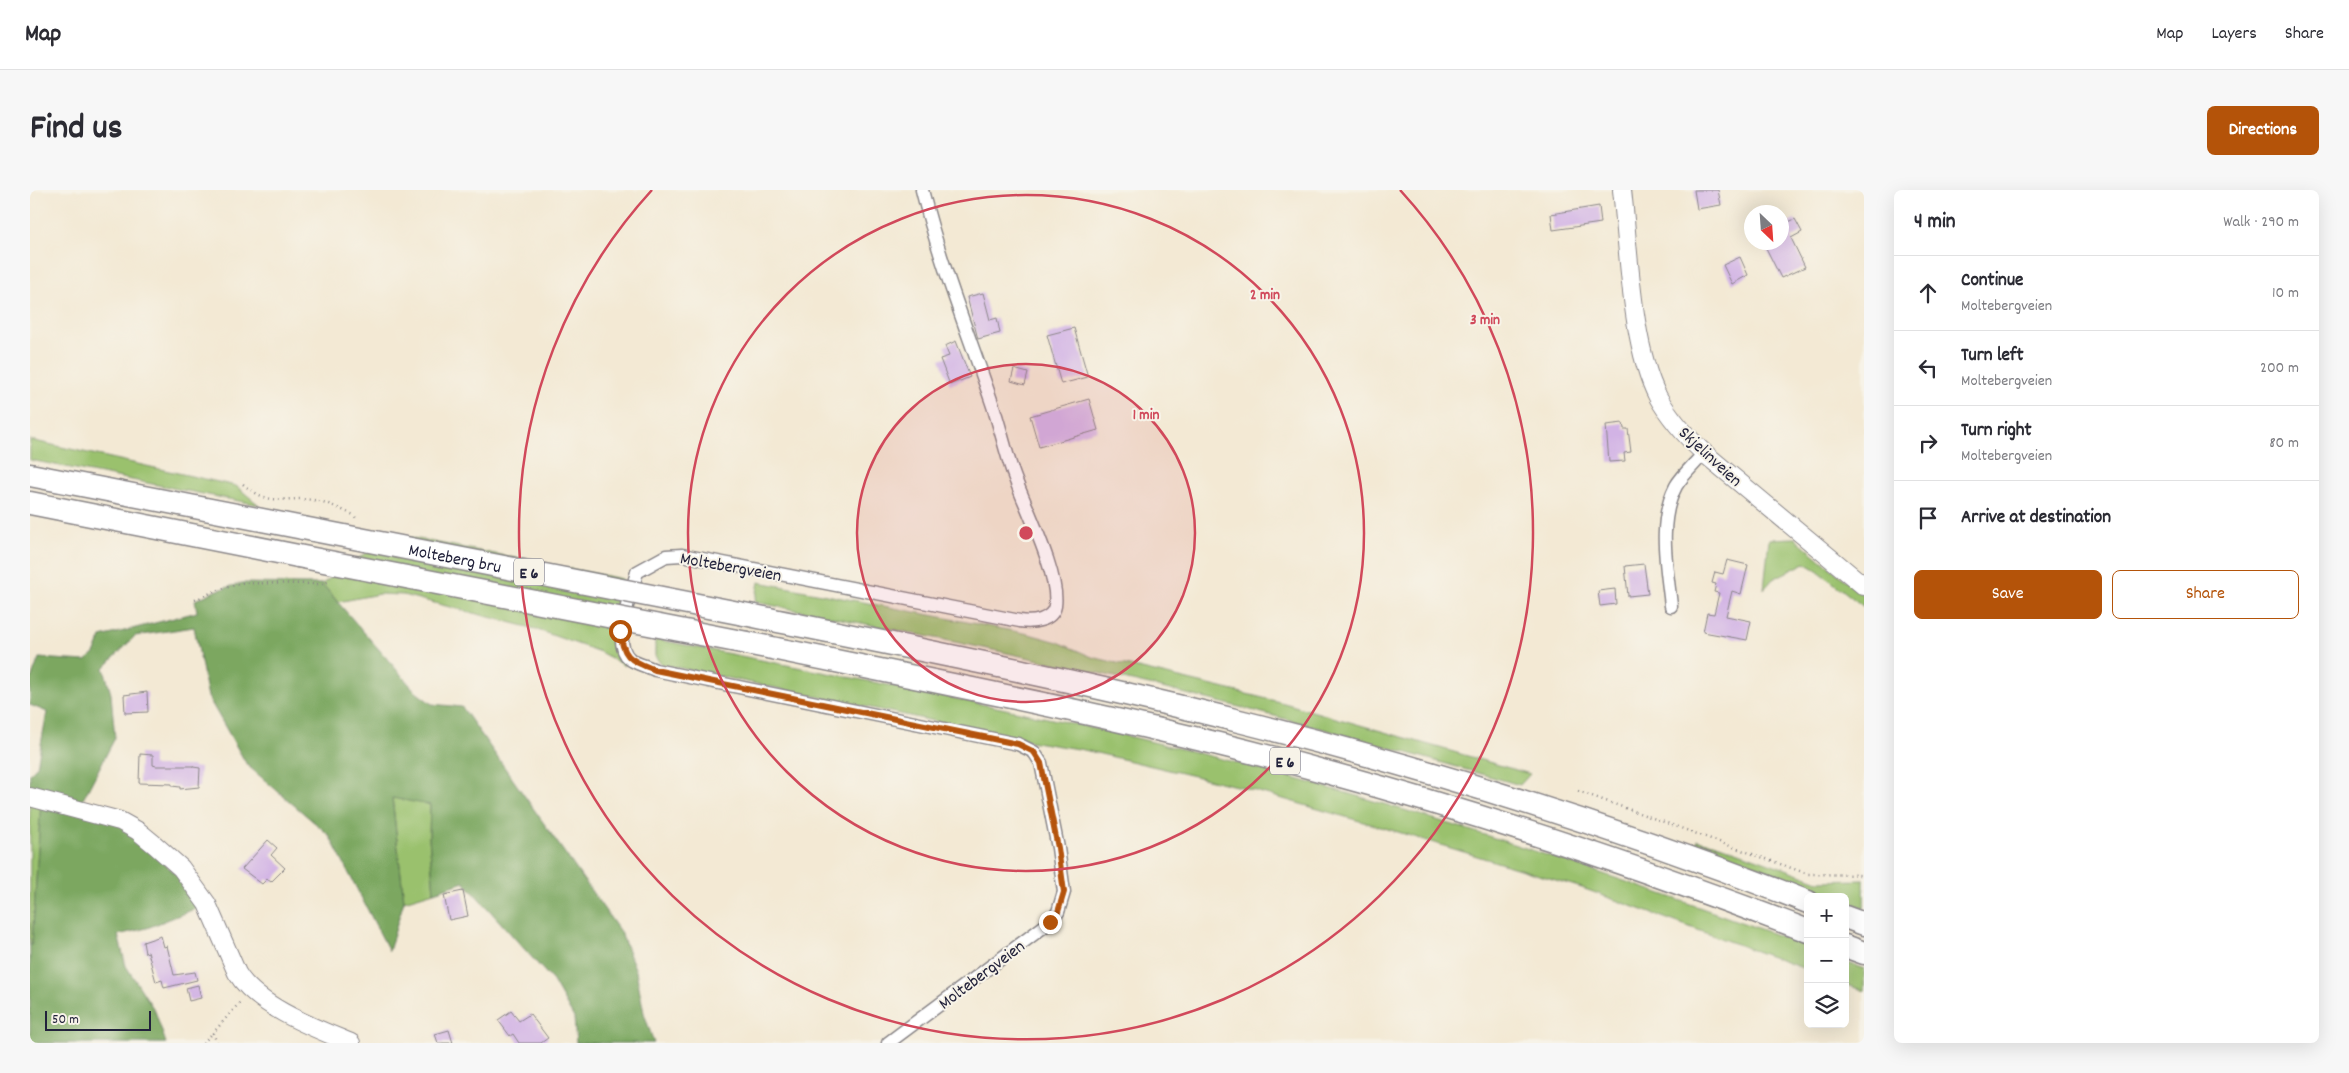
<!DOCTYPE html>
<meta charset="utf-8">
<style>
:root{--surface:#fff;--page:#f7f7f7;--text:#2b2b33;--muted:#7c7c81;--line:#e1e1e2;--accent:#b45309}
body{margin:0;font-family:Dekko,sans-serif;background:var(--page);color:var(--text)}
.controls{position:absolute;right:15px;bottom:15px;display:grid;overflow:hidden;border-radius:8px;box-shadow:0 5px 20px #0002}
.controls button{width:45px;height:45px;display:grid;place-items:center;padding:0;border:0;border-bottom:1px solid var(--line);background:var(--surface);color:var(--text);font:25px sans-serif}
.compass{position:absolute;left:1714px;top:15px;width:45px;height:45px;border-radius:50%;background:var(--surface);box-shadow:0 5px 20px #0002;rotate:155deg}
.scale{position:absolute;left:15px;bottom:12px;width:106px;box-sizing:border-box;padding-left:5px;border:2px solid #22223b;border-top:0;font-size:14px;line-height:18px;white-space:nowrap;color:#22223b;-webkit-text-stroke:4px #f7f3e8;paint-order:stroke}
.stop{position:absolute;width:15px;height:15px;margin:-11px;border:4px solid #b45309;border-radius:50%;background:#fff}
.stop.end{background:#b45309;border-color:#fff;box-shadow:0 1px 5px #0008}
.list{margin:0;padding:0;list-style:none}
h2{display:flex;justify-content:space-between;align-items:center;height:65px;margin:0;padding:0 20px;font-size:21px}
h2 small{font-size:16px;font-weight:400;color:var(--muted)}
.list li{display:grid;grid-template-columns:32px 1fr auto;gap:15px;align-items:center;box-sizing:border-box;height:75px;padding:0 20px;border-top:1px solid var(--line)}
.list b{display:block;font-size:19px;white-space:nowrap}
.list p{margin:0;font-size:16px;white-space:nowrap;color:var(--muted)}
.list em{font-size:16px;font-style:normal;color:var(--muted)}
.actions{display:flex;gap:10px;padding:15px 20px}
.actions a{flex:1;padding:11px 0;border:1px solid var(--accent);border-radius:8px;text-align:center;font-size:18px;color:var(--accent)}
.actions .main{background:var(--accent);color:#fff}
.icon{flex:none;width:28px;height:28px;fill:none;stroke:currentColor;stroke-width:2;stroke-linecap:round;stroke-linejoin:round}
.map{position:relative;flex:none;width:1834px;height:853px;overflow:hidden;border-radius:8px}
header{display:flex;align-items:center;gap:30px;box-sizing:border-box;height:70px;padding:0 25px;background:var(--surface);border-bottom:1px solid var(--line)}
header strong{font-size:24px}
nav{display:flex;gap:28px;margin-inline-start:auto;font-size:18px}
.intro{display:flex;align-items:center;justify-content:space-between;box-sizing:border-box;height:120px;padding:0 30px}
h1{margin:0;font-size:35px}
.button{padding:12px 22px;border-radius:8px;background:var(--accent);color:#fff;font-size:18px;font-weight:700}
main{display:flex;gap:30px;padding:0 30px}
aside{flex:1;background:var(--surface);border-radius:8px;box-shadow:0 5px 20px #0002}
.map>svg:first-child{display:block}
</style>
<header>
<strong>Map</strong>
<nav><a>Map</a><a>Layers</a><a>Share</a></nav>
</header>
<div class="intro"><h1>Find us</h1><a class="button">Directions</a></div>
<main>
<div class="map">
<svg width="1834" height="853" viewBox="0 0 1834 853">
<rect width="100%" height="100%" fill="#f7f3e8"/>
<filter id="ink" filterUnits="userSpaceOnUse"><feTurbulence type="fractalNoise" baseFrequency=".02" numOctaves="2"/><feDisplacementMap in="SourceGraphic" scale="10" xChannelSelector="R" yChannelSelector="G"/><feConvolveMatrix kernelMatrix="1 2 1 2 8 2 1 2 1" color-interpolation-filters="sRGB"/></filter>
<filter id="wash" filterUnits="userSpaceOnUse"><feTurbulence type="fractalNoise" baseFrequency=".0096" numOctaves="4" result="noise"/><feDisplacementMap in="SourceGraphic" scale="20" xChannelSelector="R" yChannelSelector="G"/><feGaussianBlur stdDeviation="1.12" result="paint"/><feColorMatrix in="noise" values="0 0 0 0 0 0 0 0 0 0 0 0 0 0 0 0 0 1.4 0 .05"/><feComposite in="paint" operator="in"/></filter>
<g filter="url(#wash)">
<rect width="100%" height="100%" fill="#f3e9d4"/>
<g fill="#9ac16d" stroke="#5e7254">
<path d="M0,250L206,296L229,315L0,270Z"/>
<path d="M363,344L592,389L579,443L595,476L570,462L502,438L373,405L349,404L308,412L292,394Z"/>
<path d="M1765,348L1834,406V417L1787,380L1775,373L1743,389L1734,399L1739,349Z"/>
<path d="M729,392L999,444L1028,452L1062,467L1254,513L1500,584L1490,595C1387,566 1285,535 1181,510C1030,472 877,442 725,412Z"/>
<path d="M625,449C809,486 994,519 1176,565C1377,616 1569,680 1763,751L1778,757V780L1552,698L1368,642L1215,598L1054,560L999,551L631,474L625,466Z"/>
<path d="M0,607L11,610L2,755H0Z"/>
<path d="M362,607L400,614L399,648L404,702L374,711Z"/>
<path d="M1667,650L1684,653L1789,691L1834,690V718L1815,710V707H1807L1666,653Z"/>
<path d="M1815,772L1834,779V801L1815,794Z"/>
</g>
<path fill="#7ba760" stroke="#4e644e" d="M212,393L292,394L386,502L402,514L432,517L591,743L606,781L614,823L624,853H546L544,828L523,791L434,692L404,702L399,648L400,615L362,608L374,711L359,761L299,645L217,575L178,507L164,437L105,446L74,478L81,504L85,548L48,619L90,631L177,714L117,738L88,745L96,776L125,821L136,853H0V755H2L11,610L0,607V584L7,576L17,522L0,515V492L9,468L55,471L64,464L71,447L167,422L165,410L185,401Z"/>
<g id="blocks">
<g fill="#d2b3e5">
<path d="M1664,0H1688L1691,15L1667,19Z"/>
<path d="M1569,16L1571,33L1523,40L1521,24Z"/>
<path d="M1752,29L1754,34L1765,29L1772,42L1761,48L1775,77L1751,88L1733,52H1752Z"/>
<path d="M1710,67L1718,85L1702,94L1693,75Z"/>
<path d="M953,103L960,130L967,128L970,143L948,149L937,107Z"/>
<path d="M1044,138L1058,187L1031,194L1017,145Z"/>
<path d="M926,151L940,187L920,195L910,169L919,166L915,156Z"/>
<path d="M984,179L998,183L995,195L981,191Z"/>
<path d="M1059,209L1068,240L1009,257L1000,226Z"/>
<path d="M1593,233L1594,239H1598L1601,262L1594,263L1595,271L1579,272L1576,235Z"/>
<path d="M1697,370L1718,375L1711,404L1702,401L1696,426L1721,431L1717,450L1673,442L1677,423L1684,424L1689,403L1684,402L1686,394L1682,393L1685,382L1693,384Z"/>
<path d="M1614,374L1618,404L1598,406L1595,376Z"/>
<path d="M1585,399L1586,414L1570,416L1568,401Z"/>
<path d="M117,502L118,522L95,523L94,505Z"/>
<path d="M110,564L123,565V575L126,576H163V577L170,578L169,597L150,599V597L142,596V594L109,593Z"/>
<path d="M238,650L247,658L241,665L255,678L241,692L237,689L232,694L212,679Z"/>
<path d="M433,701L438,726L419,730L414,705Z"/>
<path d="M131,746L134,757L137,756L144,785L165,782L167,790L134,798L132,790L126,792L118,762L115,763L113,752Z"/>
<path d="M168,795L171,808L159,811L156,798Z"/>
<path d="M481,821L489,831L500,824L518,848L511,853H489L483,844L480,846L468,830Z"/>
<path d="M419,840L423,853H408L405,844Z"/>
</g>
</g>
</g>
<g filter="url(#ink)">
<use href="#blocks" fill-opacity="0" stroke="#8a8688" stroke-width="1"/>
<g fill="none" stroke-linecap="round" stroke-linejoin="round">
<defs>
<g id="street">
<path d="M1641,416C1637,377 1627,332 1646,296C1653,284 1665,274 1674,263"/>
<path d="M858,853L1020,732L1028,722L1034,702L1028,658L1011,573L1004,562L988,554L625,480C617,476 606,474 600,469C580,453 602,403 607,382L636,366L652,365L990,431C1002,433 1022,431 1025,416C1030,384 994,315 983,283C975,260 970,236 962,213C938,142 910,73 892,0"/>
</g>
<g id="secondary">
<path d="M1592,0C1599,59 1601,155 1628,207C1640,229 1656,246 1674,263L1834,396"/>
<path d="M0,607L90,631L108,641L125,655L151,678L177,714L207,783C227,817 287,839 321,853"/>
</g>
<g id="highway">
<path d="M0,285L273,338"/>
<path d="M0,313L268,366"/>
<path d="M724,426C887,459 1051,491 1213,532C1404,580 1594,640 1778,712"/>
<path d="M717,453C912,493 1108,530 1300,583C1462,627 1621,681 1778,741"/>
<path d="M1815,727L1834,734"/>
<path d="M1815,756L1834,763"/>
</g>
</defs>
<use href="#street" stroke="#8a8688" stroke-width="15"/>
<use href="#secondary" stroke="#8a8688" stroke-width="20"/>
<use href="#highway" stroke="#8a8688" stroke-width="25"/>
<g stroke="#8a8688" stroke-width="2.5" stroke-dasharray="1 4" stroke-linecap="butt">
<path d="M213,294C242,318 252,306 283,310C296,311 311,320 324,325L327,330"/>
<path d="M165,410L185,401L212,393L292,394L300,391"/>
<path d="M1548,601L1778,684L1834,685"/>
<path d="M173,853L183,843"/>
<path d="M187,853L183,843L211,811"/>
</g>
<use href="#street" stroke="#fff" stroke-width="12"/>
<use href="#secondary" stroke="#fff" stroke-width="18"/>
<use href="#highway" stroke="#fff" stroke-width="22"/>
<defs>
<g id="highway-bridge">
<path id="s1" d="M273,338L724,426"/>
<path d="M268,366L717,453"/>
</g>
</defs>
<use href="#highway-bridge" stroke="#8a8688" stroke-width="25" stroke-linecap="butt"/>
<use href="#highway-bridge" stroke="#fff" stroke-width="22"/>
</g>
</g>
<g fill="none" stroke-linecap="round" stroke-linejoin="round" filter="url(#ink)">
<path stroke="#b45309" stroke-width="6" d="M590,441C593,469 601,470 625,480L988,554L1004,562L1011,573L1028,658L1034,702L1028,722L1020,732"/>
</g>
<circle cx="996" cy="343" r="169" fill="#d1495b" fill-opacity=".12"/>
<g fill="none" stroke="#d1495b" stroke-width="2.5">
<circle cx="996" cy="343" r="169"/>
<circle cx="996" cy="343" r="338"/>
<path d="M1370 0A507 507 0 1 1 622 0"/>
</g>
<g text-anchor="middle" stroke-width="4" stroke-linejoin="round" paint-order="stroke">
<g fill="#f7f3e8" stroke="#62616f" stroke-width="1">
<rect x="484" y="368.5" width="30" height="27" rx="4"/>
<rect x="1240" y="557.5" width="30" height="27" rx="4"/>
</g>
<g font-size="16" font-weight="bold" fill="#22223b">
<text x="499" y="388">E 6</text>
<text x="1255" y="577">E 6</text>
</g>
<g font-size="18" fill="#22223b" stroke="#f7f3e8">
<text transform="translate(1681 266) rotate(43)" y="6">Skjelinveien</text>
<text dy="6" stroke="none"><textPath href="#s1" startOffset="155">Molteberg bru</textPath></text>
<text transform="translate(701 376) rotate(10)" y="6">Moltebergveien</text>
<text transform="translate(951 784) rotate(-37)" y="6">Moltebergveien</text>
</g>
</g>
<circle cx="996" cy="343" r="8" fill="#d1495b" stroke="#f7f3e8" stroke-width="2.5"/>
<g font-size="15" text-anchor="middle" font-weight="bold" fill="#d1495b" stroke="#f7f3e8" stroke-width="4" stroke-linejoin="round" paint-order="stroke">
<text x="1235" y="109">2 min</text>
<text x="1455" y="134">3 min</text>
<text x="1116" y="229">1 min</text>
</g>
</svg>
<div class="controls">
<button>+</button>
<button>−</button>
<button><svg class="icon" aria-label="layers" viewBox="0 0 24 24"><path d="M12 4l9 5-9 5-9-5zM3 14l9 5 9-5"/></svg></button>
</div>
<svg class="compass" viewBox="-18 -18 36 36"><path d="M0-13l5 13h-10z" fill="#e53935"/><path d="M0 13l5-13h-10z" fill="#7c7c81"/></svg>
<div class="scale">50 m</div>
<div class="stop" style="left:590px;top:441px"></div>
<div class="stop end" style="left:1020px;top:732px"></div>
</div>
<aside>
<h2>4 min<small>Walk · 290 m</small></h2>
<ul class="list">
<li><svg class="icon" aria-label="ahead" viewBox="0 0 24 24"><path d="M12 20V5M6 11l6-6 6 6"/></svg><div><b>Continue</b><p>Moltebergveien</p></div><em>10 m</em></li>
<li><svg class="icon" aria-label="left" viewBox="0 0 24 24"><path d="M17 20v-9H6M10 6l-5 5 5 5"/></svg><div><b>Turn left</b><p>Moltebergveien</p></div><em>200 m</em></li>
<li><svg class="icon" aria-label="right" viewBox="0 0 24 24"><path d="M7 20v-9h11M14 6l5 5-5 5"/></svg><div><b>Turn right</b><p>Moltebergveien</p></div><em>80 m</em></li>
<li><svg class="icon" aria-label="arrive" viewBox="0 0 24 24"><path d="M6 21V4h12l-3 4 3 4H6"/></svg><div><b>Arrive at destination</b></div></li>
</ul>
<div class="actions"><a class="main">Save</a><a>Share</a></div>
</aside>
</main>
